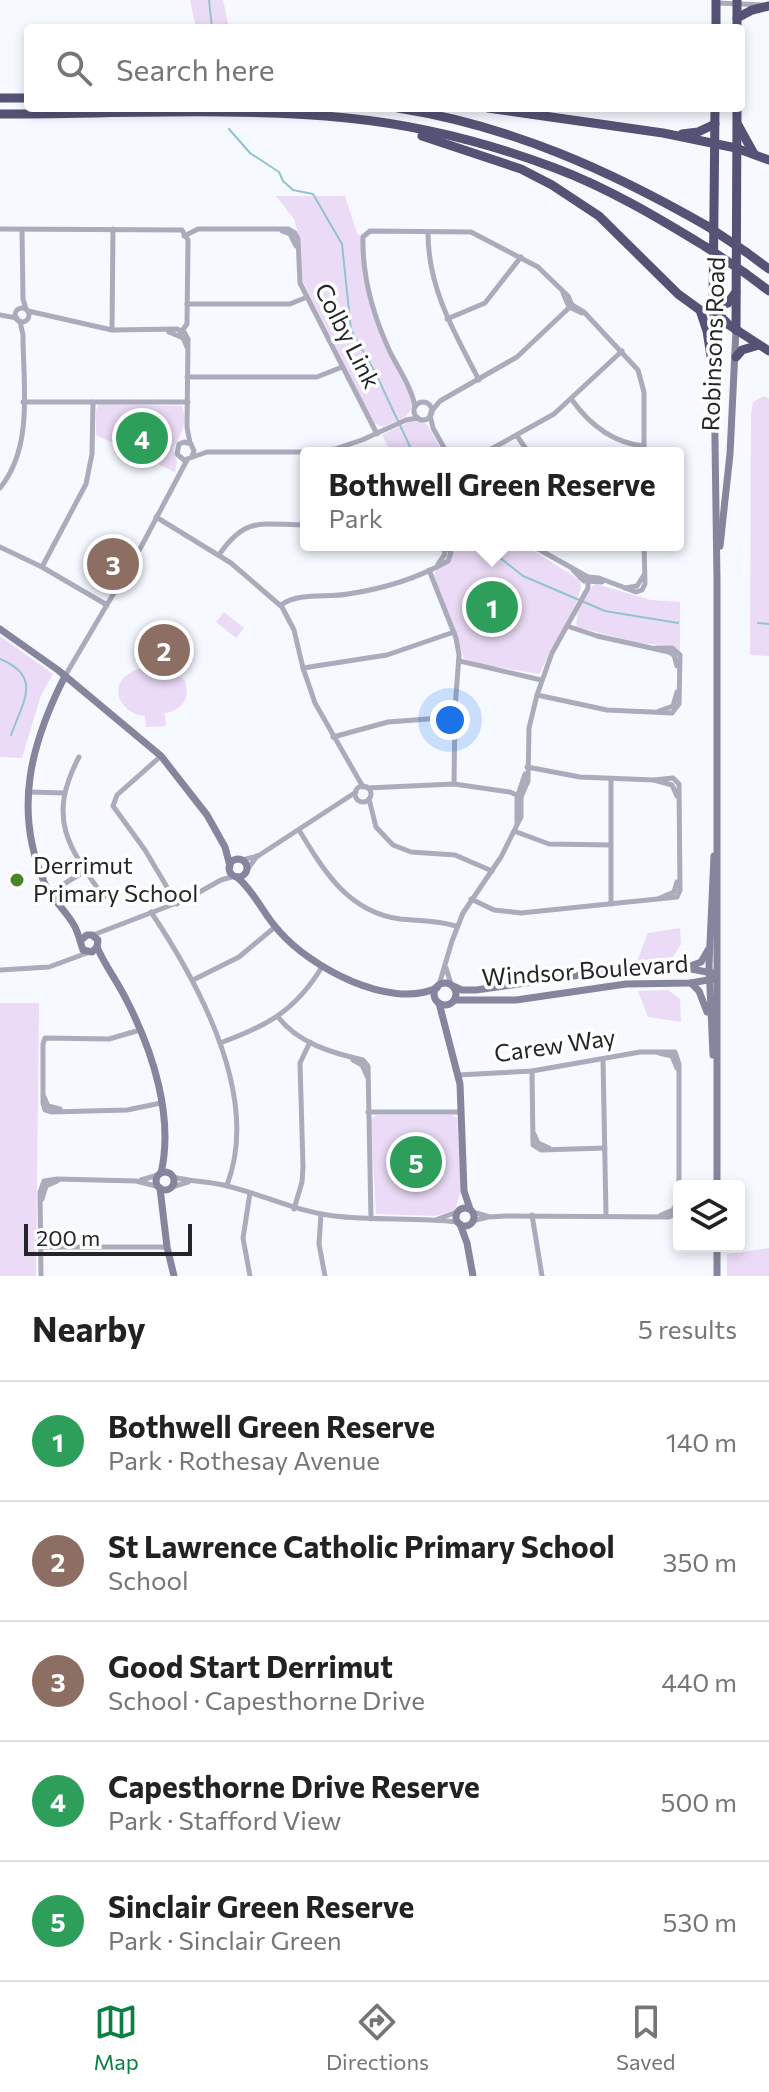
<!DOCTYPE html>
<meta charset="utf-8">
<style>
:root{--surface:#fff;--page:#f2f2f2;--text:#222;--muted:#767676;--line:#e0e0e0;--accent:#0b8043}
body{margin:0;font-family:Commissioner,sans-serif;background:var(--page);color:var(--text)}
.controls{position:absolute;right:24px;bottom:24px;display:grid;overflow:hidden;border-radius:8px;box-shadow:0 4px 12px #0003}
.controls button{width:72px;height:72px;display:grid;place-items:center;padding:0;border:0;border-bottom:2px solid var(--line);background:var(--surface);color:var(--text);font:40px sans-serif}
.scale{position:absolute;left:24px;bottom:20px;width:168px;box-sizing:border-box;padding-left:8px;border:4px solid #232528;border-top:0;font-size:22px;line-height:28px;white-space:nowrap;color:#232528;-webkit-text-stroke:6px #fff;paint-order:stroke}
.you{position:absolute;left:450px;top:720px;width:28px;height:28px;margin:-20px;border:6px solid #fff;border-radius:50%;background:#1a73e8;box-shadow:0 0 0 12px #1a73e833}
.badge{display:grid;place-items:center;width:52px;height:52px;border-radius:50%;background:var(--accent);color:#fff;font-size:26px;font-weight:700}
.pin{position:absolute;translate:-50% -50%;border:4px solid #fff;box-shadow:0 2px 8px #0006}
.popup{position:absolute;left:300px;top:447px;width:384px;height:104px;box-sizing:border-box;display:grid;place-content:center;border-radius:8px;background:var(--surface);filter:drop-shadow(0 2px 6px #0005);font-size:26px;white-space:nowrap;color:var(--muted)}
.popup b{font-size:30px;color:var(--text)}
.popup::after{content:'';position:absolute;left:50%;top:100%;margin-left:-16px;border:16px solid transparent;border-top-color:var(--surface)}
.list{margin:0;padding:0;list-style:none}
h2{display:flex;justify-content:space-between;align-items:center;height:104px;margin:0;padding:0 32px;font-size:34px}
h2 small{font-size:26px;font-weight:400;color:var(--muted)}
.list li{display:grid;grid-template-columns:52px 1fr auto;gap:24px;align-items:center;box-sizing:border-box;height:120px;padding:0 32px;border-top:2px solid var(--line)}
.list b{display:block;font-size:30px;white-space:nowrap}
.list p{margin:0;font-size:26px;white-space:nowrap;color:var(--muted)}
.list em{font-size:26px;font-style:normal;color:var(--muted)}
.icon{flex:none;width:44px;height:44px;fill:none;stroke:currentColor;stroke-width:2;stroke-linecap:round;stroke-linejoin:round}
.map{position:relative;flex:none;width:769px;height:1276px;overflow:hidden}
.search{position:absolute;background:var(--surface);box-shadow:0 4px 12px #0003;left:24px;right:24px;top:24px;height:88px;display:flex;align-items:center;gap:20px;box-sizing:border-box;padding:0 28px;border-radius:8px;color:var(--muted);font-size:30px}
.sheet{height:704px;background:var(--surface)}
nav{display:flex;justify-content:space-around;align-items:center;box-sizing:border-box;height:112px;border-top:2px solid var(--line);background:var(--surface);font-size:22px;color:var(--muted)}
nav a{display:grid;justify-items:center;gap:4px}
nav .on{color:var(--accent)}
.map>svg:first-child{display:block}
</style>
<div class="map">
<svg width="769" height="1276" viewBox="0 0 769 1276">
<rect width="100%" height="100%" fill="#f6f9ff"/>
<g fill="#ebdbf6">
<path d="M190,0H223L229,28H196Z"/>
<path d="M276,196H345L357,233L361,236C363,275 369,310 385,346C394,367 410,386 412,408L405,417L383,427L374,423L302,280L300,240L294,219Z"/>
<path d="M764,396L769,399V656L750,655L751,415L753,402Z"/>
<path d="M99,404L182,406C188,422 182,434 173,448L177,462L175,472L96,435V410Z"/>
<path d="M422,421L428,426L443,453H391L382,435L409,422Z"/>
<path d="M450,545H524L580,580L581,588L575,606L539,674L480,664L464,658L434,575L437,569L452,559L453,551Z"/>
<path d="M596,584L651,600L680,602V651L673,646L639,643L577,627C574,615 586,590 596,584Z"/>
<path d="M224,612L244,628L236,638L216,622Z"/>
<path d="M0,636L53,674L41,695L22,758L0,757Z"/>
<path d="M167,667L185,681C191,700 181,711 162,714L165,715L166,726L146,727L145,716C123,715 106,687 130,673C140,666 155,668 167,667Z"/>
<path d="M680,928L681,944L673,957L637,961L648,933Z"/>
<path d="M668,990L680,999L681,1022L648,1017L638,991Z"/>
<path d="M0,1003H39L36,1276H0Z"/>
<path d="M378,1115H451L457,1118L461,1190L455,1210L435,1216L376,1214L371,1122L372,1118Z"/>
<path d="M769,1248V1276H727V1254Z"/>
</g>
<g fill="none" stroke-linecap="round" stroke-linejoin="round">
<g stroke="#91c4cf" stroke-width="2">
<path d="M209,0L212,28"/>
<path d="M229,129L250,153L279,172L283,181L293,190L313,194L342,244L351,330L375,372L413,453"/>
<path d="M484,545L523,576L605,611L678,623"/>
<path d="M758,623L769,624"/>
<path d="M0,659C43,677 23,701 11,735"/>
</g>
<g stroke="#ababbc" stroke-width="5">
<path d="M717,3L763,5"/>
<path d="M0,229L182,230L188,240L187,324L179,335"/>
<path d="M22,231L23,299L26,309"/>
<path d="M282,231L290,234L296,246"/>
<path d="M428,233C428,288 454,332 479,380"/>
<path d="M184,236L198,229H288L295,233L298,239L300,283L377,434"/>
<path d="M563,293L569,307L582,313"/>
<path d="M187,304H290L307,297"/>
<circle cx="22" cy="315" r="7"/>
<path d="M28,311L112,330L177,329L184,332L188,339L187,427L190,443"/>
<path d="M0,315L17,318"/>
<path d="M447,319L485,303L521,257"/>
<path d="M112,330L113,229"/>
<path d="M169,332L183,338L187,347"/>
<path d="M187,377H317L342,367"/>
<path d="M572,400C590,425 613,443 644,446"/>
<path d="M23,402H188"/>
<circle cx="423" cy="411" r="9"/>
<path d="M415,406C411,387 400,371 391,354C374,318 362,277 363,237L370,231L471,232L538,267L568,296L572,305L584,312L638,370L644,392V453"/>
<path d="M431,412L440,401L517,357L572,305"/>
<path d="M430,415L433,428L447,453"/>
<path d="M517,436L529,453"/>
<path d="M484,453L554,414L622,351"/>
<path d="M192,456L194,451L191,444L184,442L179,444L177,454L184,460L207,452H304L335,449L362,440L406,420L418,418"/>
<path d="M0,488C34,446 23,385 23,335L20,321"/>
<path d="M156,517L231,563L282,607L294,630L303,668L315,703L363,787"/>
<path d="M531,545L588,577L599,578L636,592L642,590L645,584L644,545"/>
<path d="M0,547L42,567L107,605"/>
<path d="M219,555C246,515 263,525 306,525"/>
<path d="M438,564L445,554L443,545"/>
<path d="M42,567L86,484L92,454L93,402"/>
<path d="M429,570L456,638L459,655L455,709L454,784"/>
<path d="M573,570L584,581L602,582"/>
<path d="M625,588L637,586L644,575"/>
<path d="M281,605C299,592 327,598 348,594C382,589 418,578 448,561L451,553L446,545"/>
<path d="M567,626L597,636L669,652L674,655L677,666"/>
<path d="M460,661L541,680"/>
<path d="M303,668L387,655L454,632"/>
<path d="M65,676L141,547L187,460"/>
<path d="M537,695L607,710L672,713L679,704L680,655L672,648H656"/>
<path d="M659,711L673,706L677,692"/>
<path d="M333,737L388,722L454,717"/>
<path d="M161,756L117,795L113,806L145,850L177,904"/>
<path d="M79,757C47,818 67,846 104,897"/>
<path d="M527,767L580,777L654,780L672,785L677,796"/>
<path d="M611,779V904"/>
<circle cx="363" cy="794" r="8"/>
<path d="M367,788L454,784L510,792L521,797"/>
<path d="M29,792L64,793"/>
<path d="M369,799L376,827L393,845L411,852L455,855L492,871"/>
<path d="M517,822V798L525,774"/>
<path d="M299,830C324,871 348,912 400,919C419,921 437,920 456,926"/>
<path d="M514,831L549,844L610,845"/>
<path d="M242,860L258,856L356,792"/>
<path d="M247,870L257,856"/>
<path d="M51,892L85,871"/>
<path d="M660,898L674,892L677,882"/>
<path d="M471,899L494,910L521,913L677,897L680,890L679,784L673,778L654,780"/>
<path d="M151,912C199,984 261,1097 227,1185"/>
<path d="M93,935L187,899L221,880L235,876"/>
<path d="M446,968L451,984"/>
<path d="M0,970L49,967L87,953"/>
<path d="M193,980L239,957L275,927"/>
<path d="M439,985L452,941L463,913L501,857L521,817V797L528,781L529,728L537,695L552,653L588,588V577"/>
<path d="M278,1017C298,1043 332,1053 363,1060L368,1066L371,1219"/>
<path d="M140,1030L109,1039L45,1038L43,1044V1103L45,1110L51,1112L127,1110L161,1103"/>
<path d="M220,1043C267,1026 295,1011 322,967"/>
<path d="M659,1053L672,1056L677,1068"/>
<path d="M603,1059L606,1215"/>
<path d="M353,1060L362,1065L367,1076"/>
<path d="M532,1071L533,1145L541,1150L605,1148"/>
<path d="M458,1075L532,1071L640,1052H675L679,1064V1203"/>
<path d="M44,1097L48,1106L60,1109"/>
<path d="M368,1112H461"/>
<path d="M534,1134L538,1143L549,1148"/>
<path d="M173,1177C191,1182 209,1181 227,1186C265,1195 294,1211 334,1216C375,1221 416,1217 457,1222"/>
<path d="M141,1180L158,1175"/>
<path d="M172,1187L188,1182"/>
<path d="M42,1199L46,1186L57,1181"/>
<path d="M294,1209L302,1182L303,1167L300,1063L310,1042"/>
<path d="M472,1212L487,1216"/>
<path d="M321,1214L319,1244L325,1276"/>
<path d="M532,1215L542,1276"/>
<path d="M661,1215L673,1210L677,1202"/>
<path d="M438,1219L457,1212"/>
<path d="M472,1221L488,1217L506,1216L669,1217L679,1211"/>
<path d="M41,1247H167"/>
<path d="M41,1276L40,1192L44,1181L57,1179L136,1181L160,1187"/>
<path d="M250,1276L243,1238L250,1193"/>
</g>
<g stroke="#85859e" stroke-width="7">
<path d="M713,309V352"/>
<path d="M714,372L717,580V1186"/>
<path d="M720,546L730,454L736,330"/>
<path d="M0,629L58,670L161,756L207,815L225,847L230,866"/>
<path d="M65,676C31,743 13,809 44,882C50,898 67,911 75,927C79,935 80,942 83,950L92,952L97,947L98,940L92,935H87L81,940"/>
<circle cx="238" cy="868" r="9"/>
<path d="M237,877C255,892 263,914 279,931C310,967 389,1010 437,988"/>
<path d="M97,947C105,966 118,982 127,1001C153,1052 174,1117 161,1173"/>
<path d="M688,967L701,962L708,950"/>
<path d="M691,983L699,991L707,1012"/>
<circle cx="445" cy="994" r="11"/>
<path d="M453,986L462,990H476L622,969L686,968L712,973"/>
<path d="M454,1000H516L626,984L691,983L713,979"/>
<path d="M439,1003L460,1084L464,1191L470,1209"/>
<path d="M713,1055L709,965L714,856"/>
<circle cx="165" cy="1181" r="9"/>
<path d="M160,1188L167,1247L174,1276"/>
<circle cx="465" cy="1217" r="9"/>
<path d="M460,1224L467,1243L473,1276"/>
<path d="M717,1276V1246"/>
</g>
<g stroke="#555375" stroke-width="9">
<path d="M737,18L752,10L769,6"/>
<path d="M716,28V0"/>
<path d="M737,28V0"/>
<path d="M0,98H28"/>
<path d="M398,108C511,126 609,170 707,226"/>
<path d="M488,108L663,133L736,148L769,160"/>
<path d="M0,114C114,114 235,107 347,118C417,125 489,143 555,168C608,188 657,217 706,247"/>
<path d="M738,125L754,154"/>
<path d="M682,134L698,132L715,124"/>
<path d="M422,136L521,169L552,185L599,216L678,294L700,310L707,331L714,375"/>
<path d="M746,252L769,269"/>
<path d="M745,273L769,291"/>
<path d="M710,309L728,303L736,292"/>
<path d="M713,309L715,108"/>
<path d="M713,309L729,325L769,351"/>
<path d="M736,330L737,108"/>
<path d="M736,357L742,350L759,345"/>
</g>
<g stroke="#555375" stroke-width="9">
<path d="M707,226L746,252"/>
<path d="M706,247L745,273"/>
</g>
</g>
<circle fill="#478728" stroke="#fff" stroke-width="3" cx="17" cy="880" r="8"/>
<g text-anchor="middle" stroke-width="7" stroke-linejoin="round" paint-order="stroke">
<g font-size="24" fill="#232528" stroke="#fff">
<text transform="translate(347 336) rotate(63)" y="8">Colby Link</text>
<text transform="translate(714 344) rotate(-88)" y="8">Robinsons Road</text>
<text transform="translate(585 971) rotate(-4)" y="8">Windsor Boulevard</text>
<text transform="translate(555 1046) rotate(-8)" y="8">Carew Way</text>
</g>
<g font-size="24" fill="#232528" stroke="#fff" text-anchor="start">
<text x="33" y="874">Derrimut<tspan x="33" dy="28">Primary School</tspan></text>
</g>
</g>
</svg>
<div class="controls">
<button><svg class="icon" aria-label="layers" viewBox="0 0 24 24"><path d="M12 4l9 5-9 5-9-5zM3 14l9 5 9-5"/></svg></button>
</div>
<div class="scale">200 m</div>
<div class="you"></div>
<div class="pin badge" style="left:492px;top:607px;background:#2e9e5b">1</div>
<div class="popup"><b>Bothwell Green Reserve</b>Park</div>
<div class="pin badge" style="left:164px;top:650px;background:#8d6e63">2</div>
<div class="pin badge" style="left:113px;top:564px;background:#8d6e63">3</div>
<div class="pin badge" style="left:142px;top:438px;background:#2e9e5b">4</div>
<div class="pin badge" style="left:416px;top:1162px;background:#2e9e5b">5</div>
<div class="search"><svg class="icon" aria-label="search" viewBox="0 0 24 24"><circle cx="10" cy="10" r="6"/><path d="M15 15l6 6"/></svg>Search here</div>
</div>
<section class="sheet">
<h2>Nearby<small>5 results</small></h2>
<ul class="list">
<li><span class="badge" style="background:#2e9e5b">1</span><div><b>Bothwell Green Reserve</b><p>Park · Rothesay Avenue</p></div><em>140 m</em></li>
<li><span class="badge" style="background:#8d6e63">2</span><div><b>St Lawrence Catholic Primary School</b><p>School</p></div><em>350 m</em></li>
<li><span class="badge" style="background:#8d6e63">3</span><div><b>Good Start Derrimut</b><p>School · Capesthorne Drive</p></div><em>440 m</em></li>
<li><span class="badge" style="background:#2e9e5b">4</span><div><b>Capesthorne Drive Reserve</b><p>Park · Stafford View</p></div><em>500 m</em></li>
<li><span class="badge" style="background:#2e9e5b">5</span><div><b>Sinclair Green Reserve</b><p>Park · Sinclair Green</p></div><em>530 m</em></li>
</ul>
</section>
<nav>
<a class="on"><svg class="icon" aria-label="map" viewBox="0 0 24 24"><path d="M3 6l6-2 6 2 6-2v14l-6 2-6-2-6 2zM9 4v14M15 6v14"/></svg>Map</a>
<a><svg class="icon" aria-label="directions" viewBox="0 0 24 24"><path d="M12 3l9 9-9 9-9-9zM9 14v-3h6M13 9l2 2-2 2"/></svg>Directions</a>
<a><svg class="icon" aria-label="saved" viewBox="0 0 24 24"><path d="M7 4h10v16l-5-4-5 4z"/></svg>Saved</a>
</nav>
